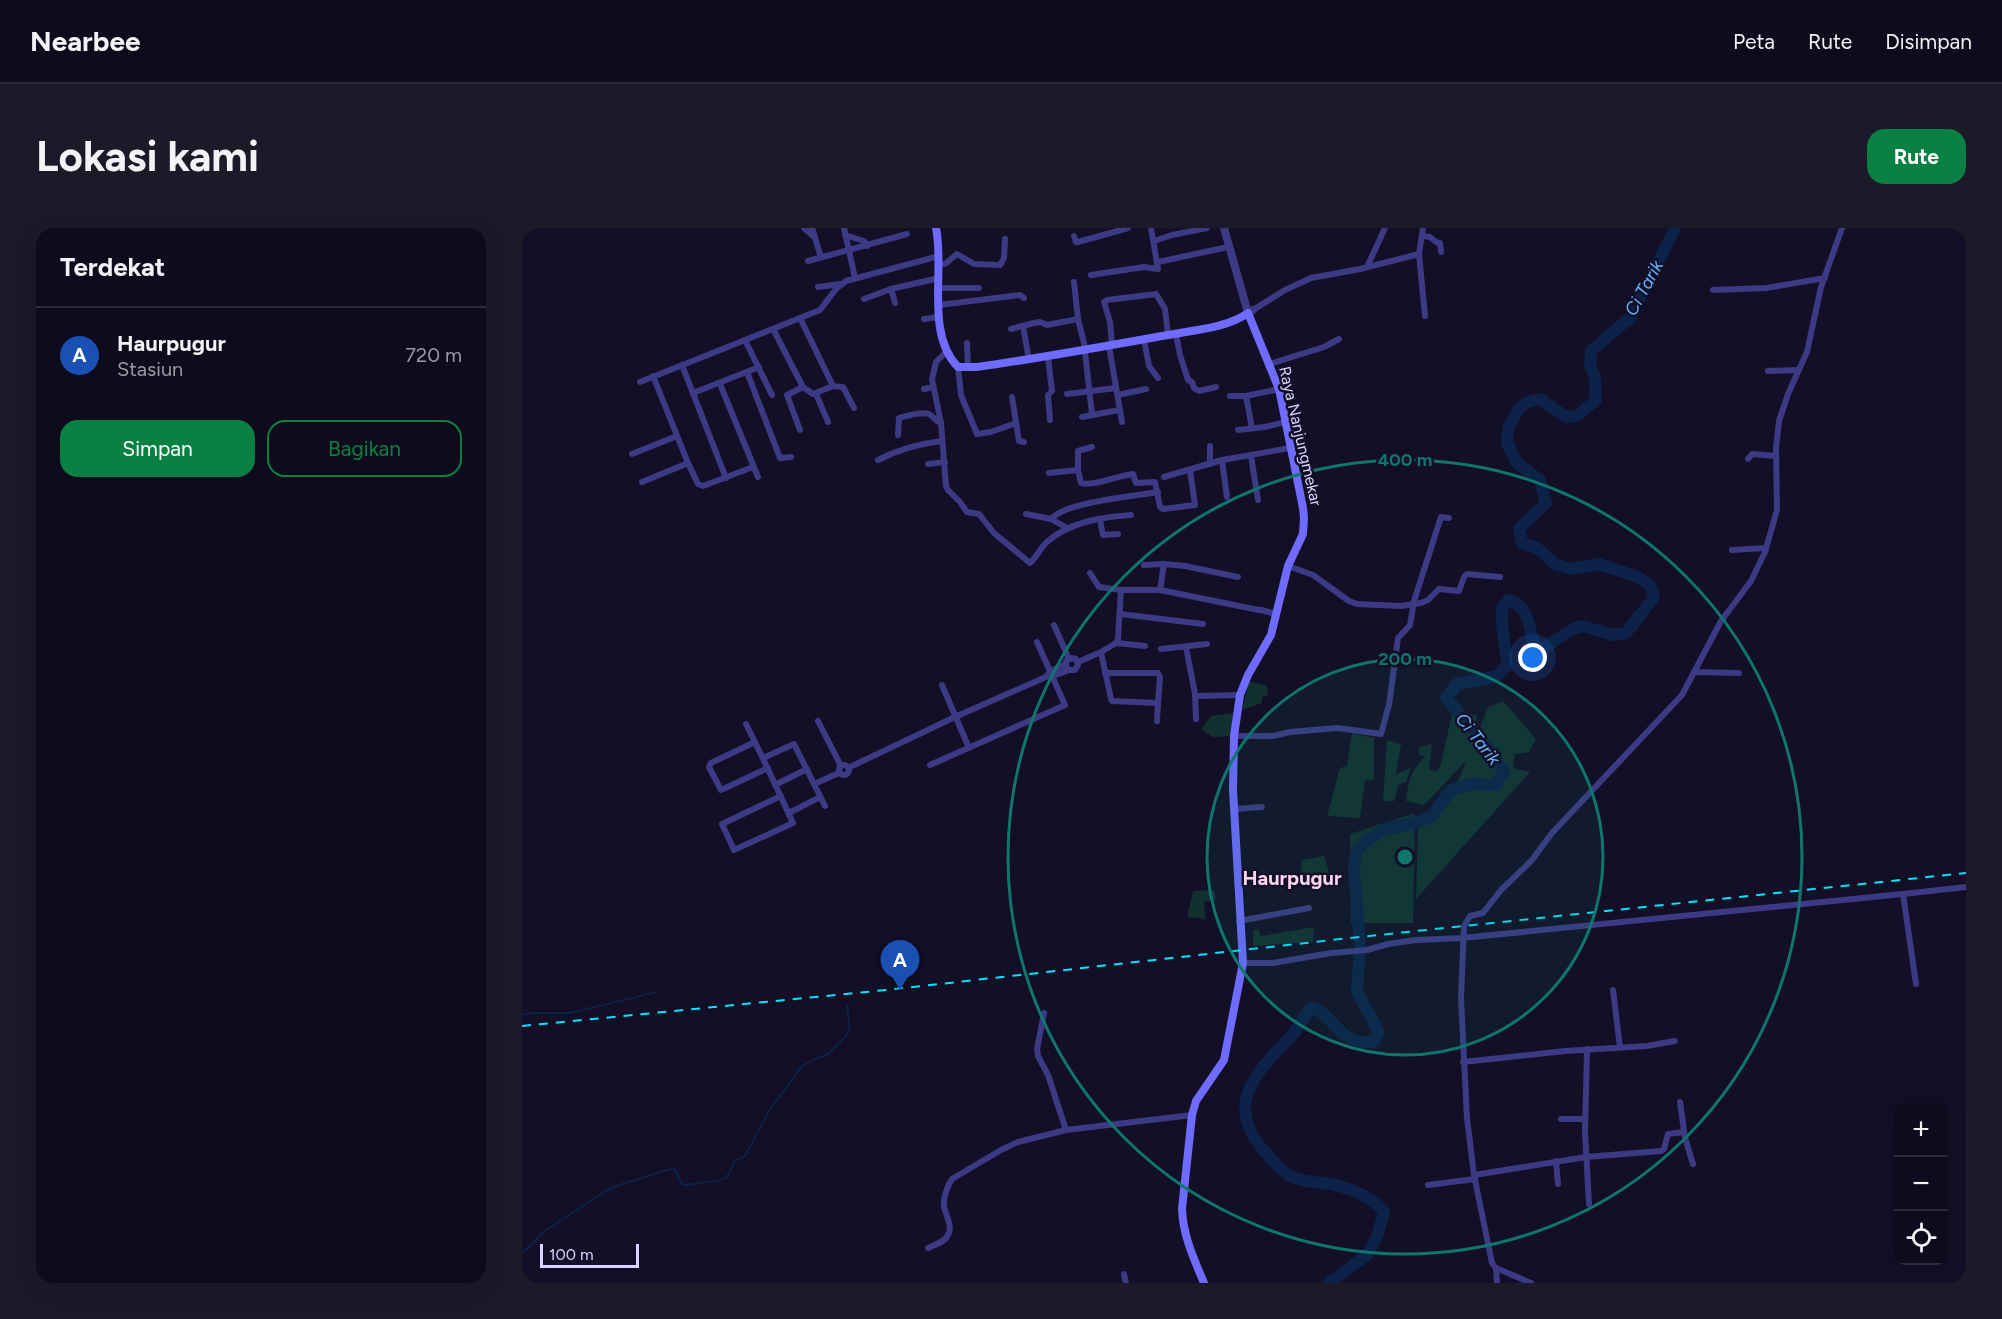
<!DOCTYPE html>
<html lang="id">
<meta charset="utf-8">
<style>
:root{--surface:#0e0b1c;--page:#1c1929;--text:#f1f3f6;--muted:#9b9ba3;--line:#2e2b3b;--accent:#0b8043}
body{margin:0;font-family:Figtree,sans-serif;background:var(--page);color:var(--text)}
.controls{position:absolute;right:18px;bottom:18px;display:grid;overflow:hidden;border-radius:12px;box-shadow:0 6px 24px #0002}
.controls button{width:54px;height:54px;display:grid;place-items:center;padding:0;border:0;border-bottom:2px solid var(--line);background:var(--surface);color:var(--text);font:30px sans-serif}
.scale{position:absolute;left:18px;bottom:15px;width:99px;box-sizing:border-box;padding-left:6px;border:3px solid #d9d4ff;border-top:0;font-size:16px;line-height:21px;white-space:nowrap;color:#d9d4ff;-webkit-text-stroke:4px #130f26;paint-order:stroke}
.you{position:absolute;left:1011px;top:430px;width:21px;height:21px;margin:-15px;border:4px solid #fff;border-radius:50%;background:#1a73e8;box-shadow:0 0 0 9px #1a73e833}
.badge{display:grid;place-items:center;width:39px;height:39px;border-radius:50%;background:var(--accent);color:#fff;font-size:20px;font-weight:700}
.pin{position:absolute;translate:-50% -50px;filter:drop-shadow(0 2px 3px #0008)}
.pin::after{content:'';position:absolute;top:32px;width:21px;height:18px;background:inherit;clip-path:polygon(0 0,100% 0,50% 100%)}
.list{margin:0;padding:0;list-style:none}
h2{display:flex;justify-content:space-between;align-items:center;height:78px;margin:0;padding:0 24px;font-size:26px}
h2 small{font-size:20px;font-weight:400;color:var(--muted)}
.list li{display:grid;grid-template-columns:39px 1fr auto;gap:18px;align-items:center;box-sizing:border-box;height:96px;padding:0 24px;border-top:2px solid var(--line)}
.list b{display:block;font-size:22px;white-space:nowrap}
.list p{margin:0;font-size:20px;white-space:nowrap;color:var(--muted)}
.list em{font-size:20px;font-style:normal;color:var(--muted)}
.actions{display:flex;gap:12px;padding:18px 24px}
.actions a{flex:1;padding:14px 0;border:2px solid var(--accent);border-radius:18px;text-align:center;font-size:21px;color:var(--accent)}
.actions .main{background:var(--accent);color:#fff}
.icon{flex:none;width:33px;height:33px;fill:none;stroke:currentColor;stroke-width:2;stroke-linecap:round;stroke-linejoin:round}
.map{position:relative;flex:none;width:1444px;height:1055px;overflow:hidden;border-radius:18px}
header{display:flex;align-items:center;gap:36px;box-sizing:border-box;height:84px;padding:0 30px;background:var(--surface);border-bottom:2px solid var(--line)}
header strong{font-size:28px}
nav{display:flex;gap:33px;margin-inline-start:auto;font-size:21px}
.intro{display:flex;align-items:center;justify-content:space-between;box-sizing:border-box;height:144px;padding:0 36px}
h1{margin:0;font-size:42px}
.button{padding:15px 27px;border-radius:18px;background:var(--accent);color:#fff;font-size:21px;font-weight:700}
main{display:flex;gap:36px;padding:0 36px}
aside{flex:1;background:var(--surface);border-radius:18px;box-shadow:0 6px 24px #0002}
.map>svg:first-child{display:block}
</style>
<header>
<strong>Nearbee</strong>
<nav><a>Peta</a><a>Rute</a><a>Disimpan</a></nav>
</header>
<div class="intro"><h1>Lokasi kami</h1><a class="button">Rute</a></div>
<main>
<aside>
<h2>Terdekat<small></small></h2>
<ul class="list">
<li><span class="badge" style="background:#1a4fb4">A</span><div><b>Haurpugur</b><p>Stasiun</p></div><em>720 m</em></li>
</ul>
<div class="actions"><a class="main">Simpan</a><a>Bagikan</a></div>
</aside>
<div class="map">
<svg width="1444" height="1055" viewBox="0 0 1444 1055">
<rect width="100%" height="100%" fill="#130f26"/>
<g fill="#12302f">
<path d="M727,453L745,458L746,467L740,469V475L720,482Z"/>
<path d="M981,473L1014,511L1007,524L993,526L991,538L993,541L1008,544L894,671L896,599L937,551L944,533L902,577L884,573C886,555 889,541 903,529L897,526V519L910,516L907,542L915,543L919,536L931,481L955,488L953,512L966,479Z"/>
<path d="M712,485L710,508L691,509L679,501L689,488Z"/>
<path d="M830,505L852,510V552L843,553L838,590L805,588L818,540L825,538Z"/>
<path d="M865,512L879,516L874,546L889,540L884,554L876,557L872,573H861Z"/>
<path d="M893,585L891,695H829L828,606Z"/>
<path d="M802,628L808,647L792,661L787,645H780L779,632Z"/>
<path d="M692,662L694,672L682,674L684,691L665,689L671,663Z"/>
<path d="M792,699L791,714L731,718V703L736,701L739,708Z"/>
</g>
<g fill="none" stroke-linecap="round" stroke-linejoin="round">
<g stroke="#0c2248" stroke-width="2">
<path d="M0,787L10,785H48L135,764"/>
<path d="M0,1024L6,1020L21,1004L82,964L100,956L149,941L153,942L160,956L163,957C170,957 177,955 184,954C202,952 206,953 212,933L223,928L247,883L280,838L289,833L306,826L324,808L328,801L325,778"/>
</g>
<path stroke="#0c2248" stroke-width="12" d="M807,1055L846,1026L856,1006L862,983C847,968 829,960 809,956C797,954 784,955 773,950C762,946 753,935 745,926C699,877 734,845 771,806C778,798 781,788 789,780C812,783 813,817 851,814L857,805L835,763L838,717L832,643L834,624L844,613L863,601L894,595L910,588L929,562L949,556L974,557L982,544L965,518L924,470L935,456L975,448L985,438C984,418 978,400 980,380L987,372C1008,378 1006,401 1013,418L1020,421L1051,401L1060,398L1091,407L1104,405L1132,369L1128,357L1116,349L1077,336L1049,341L1033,336L1015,320L1000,315L997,301L1024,275L1018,252L995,235L985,215L986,200L997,181L1005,174L1018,171L1044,189L1055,188L1074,172L1073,150L1068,136L1069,123L1109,89L1153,0"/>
<g stroke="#3d3a85" stroke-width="6">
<path d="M282,0L292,9"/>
<path d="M290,0L299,29"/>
<path d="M322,0L333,50"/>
<path d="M323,7L342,13L345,18"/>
<path d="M552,8L554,14H556L606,0"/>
<path d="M901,8L908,9L914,14L918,15L919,24"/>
<path d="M632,13L650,7L685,0"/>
<path d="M897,26L903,88"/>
<path d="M286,33L385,6"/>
<path d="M636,34L706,19"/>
<path d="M418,36H423L435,26L452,36L478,37L482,30L483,11"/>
<path d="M845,39L863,0"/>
<path d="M569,47L622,39L636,41L629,0"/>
<path d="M552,54L556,91L562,115L570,186"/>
<path d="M296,59L318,56"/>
<path d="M417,60H457"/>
<path d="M369,61L373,75"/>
<path d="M1191,62L1244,60L1303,50"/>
<path d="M342,71L369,61L417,50"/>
<path d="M417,77L498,67L502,70"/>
<path d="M731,82L763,62L789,50L838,41L897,26L901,0"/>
<path d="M278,90L311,158L321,159L332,180"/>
<path d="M402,91L417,89"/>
<path d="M501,98L507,132"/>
<path d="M251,101L281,159"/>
<path d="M489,101L512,95L518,94L525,97L556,91"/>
<path d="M654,106L658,127L666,152L670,154L672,160L677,163L694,159"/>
<path d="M223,112L250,167"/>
<path d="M622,112L627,138L636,150"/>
<path d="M445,115L446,139"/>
<path d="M590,117L588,94L582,74L585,72L634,66L643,81L646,107"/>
<path d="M587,118L600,194"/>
<path d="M424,124L414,134L410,151L419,195L424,258L426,262L438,274L445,284L457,286L472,305L508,335C514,330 518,320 525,314C547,294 580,289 609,287"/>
<path d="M526,129L530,163L526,167L528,192"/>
<path d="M748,136L802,119L817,111"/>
<path d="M160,137L204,250"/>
<path d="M436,139L439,167L455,206L469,204L494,195"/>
<path d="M1246,143L1277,142"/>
<path d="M225,144L258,230L269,229"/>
<path d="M131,148L166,235L176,256L181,258L231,239"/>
<path d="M118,154L298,82L314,61L324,53L417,28"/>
<path d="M198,156L236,249"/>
<path d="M402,161L411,159"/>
<path d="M171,165L237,139"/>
<path d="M294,166L306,194"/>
<path d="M545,166L594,160"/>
<path d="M595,167L624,161"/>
<path d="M708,168H724L757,161"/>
<path d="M724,168L730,200"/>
<path d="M490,169L497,213L502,214"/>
<path d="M560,189L597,182"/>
<path d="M278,202L265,167L281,159L291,166L311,158"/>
<path d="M716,202L743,199L763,194"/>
<path d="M376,207L377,190C385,188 398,183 407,186C412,189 413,193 419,195"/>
<path d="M688,218V236"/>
<path d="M570,219L556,223V242L559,255C570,259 598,247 611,246L614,255L633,254L638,279L641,281L673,277L668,242"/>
<path d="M110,226L155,208"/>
<path d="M729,228L736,272"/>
<path d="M1226,231L1230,226L1254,228"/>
<path d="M356,232C377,221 396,216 420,213"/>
<path d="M700,232L705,269"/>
<path d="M406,236L423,234"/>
<path d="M527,245L556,242"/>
<path d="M642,249L700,232L768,220"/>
<path d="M120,254L166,235"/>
<path d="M504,286L529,291L545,300"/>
<path d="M529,291C544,274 612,268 636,264"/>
<path d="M578,292L581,307L596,306"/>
<path d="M1210,322L1244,320"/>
<path d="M642,336L663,338L716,349"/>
<path d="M622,337L642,336L638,362"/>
<path d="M766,338L791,347L827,373L835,376L879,378L899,375L906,372L917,361L937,363L942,349L945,346L978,349"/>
<path d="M568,345L577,359L599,362"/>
<path d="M739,382L754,386"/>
<path d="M598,386L681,396"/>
<path d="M532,397L547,431"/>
<path d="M594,415L623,418"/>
<path d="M664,419L673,466L675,468L718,467"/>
<path d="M639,421L685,416"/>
<path d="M556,434L579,424"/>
<path d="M1172,444L1217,445"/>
<path d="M583,445H636L638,449L636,475L590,473L589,471L579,424L594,415L596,411L599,362H638L737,382"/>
<path d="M529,449L547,442H553L556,437L554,431L550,430L544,433V439L547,442"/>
<path d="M420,457L447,520"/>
<path d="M673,466L674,491"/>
<path d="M296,493L319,538"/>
<path d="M635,493L636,475"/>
<path d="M224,496C240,528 255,560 270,593L271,595L212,622L200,596L259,568"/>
<path d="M712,508H751L768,504L816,500L859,506L867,477L876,410L888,397L892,373L919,289L927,290"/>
<path d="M233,514L189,535L187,539L199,562L246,540"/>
<path d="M241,530L272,516L303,578"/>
<circle cx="322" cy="542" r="5"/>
<path d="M408,537L543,477L515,414"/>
<path d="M326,540L433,489L524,449L529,443L544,436"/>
<path d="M292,556L317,545"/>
<path d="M253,557L285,541"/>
<path d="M712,581L740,579"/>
<path d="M267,585L298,569"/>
<path d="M1381,666L1394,756"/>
<path d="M717,693L787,680"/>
<path d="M721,735H751L809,725L845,722L866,716L894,712L940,710L1381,666L1444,659"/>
<path d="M1091,762L1098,819"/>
<path d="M522,785L515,821L516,828L526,847L544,902"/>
<path d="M1065,821L1063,904L1067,976"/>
<path d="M941,834L1043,823L1125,818L1153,813"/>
<path d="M1158,874L1163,910L1171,936"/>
<path d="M1039,891H1063"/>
<path d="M1034,933L1036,956"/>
<path d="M952,947L1064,929L1139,923L1142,921L1146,906L1162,904"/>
<path d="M906,957L953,951"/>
<path d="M406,1020C412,1017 423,1014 426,1007C431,999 424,987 422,979C421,970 425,958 430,951L479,922L496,914L544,902L670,887"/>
<path d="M974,1040L975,1055"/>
<path d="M602,1046L604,1055"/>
<path d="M1009,1055L974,1040L970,1035L952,947L945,890L939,770L942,698L948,688L961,685L979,662L1010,632L1030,605L1160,467L1199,393L1229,353L1243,324L1255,282L1254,220L1257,193L1266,166L1285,124L1299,59L1320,0"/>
</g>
<path stroke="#3d3a85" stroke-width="8" d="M702,0L726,85L731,82"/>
<path stroke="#6f6bff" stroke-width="8" d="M414,0C423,43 403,105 436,139H455C519,130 583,118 646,107C672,102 705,100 726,85L757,161L781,280L782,290L781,306L766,338L749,407L726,447L718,467L712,508L711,562L721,735L702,832L674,873L670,887L660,981C661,1008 672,1031 682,1055"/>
<path stroke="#00e5ff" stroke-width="2" stroke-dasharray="9 8" stroke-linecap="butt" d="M0,798L364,762L828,710L1444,645"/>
</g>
<circle cx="883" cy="629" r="198" fill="#0f766e" fill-opacity=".12"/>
<g fill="none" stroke="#0f766e" stroke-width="3">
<circle cx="883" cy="629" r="198"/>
<circle cx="883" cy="629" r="397"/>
</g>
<g text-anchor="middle" stroke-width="5" stroke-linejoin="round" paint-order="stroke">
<g font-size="16" fill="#d9d4ff" stroke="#130f26">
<text transform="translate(779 208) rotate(77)" y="6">Raya Nanjungmekar</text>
</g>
<g font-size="18" font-style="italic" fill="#62b6ff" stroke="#130f26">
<text transform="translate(1122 60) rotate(-61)" y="6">Ci Tarik</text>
<text transform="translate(956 511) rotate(52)" y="6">Ci Tarik</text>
</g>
<g font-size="20" font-weight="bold" fill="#ffd6f0" stroke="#130f26">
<text x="770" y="657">Haurpugur</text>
</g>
</g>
<circle cx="883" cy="629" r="9" fill="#0f766e" stroke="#130f26" stroke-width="3"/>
<g font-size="18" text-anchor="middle" font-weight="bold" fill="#0f766e" stroke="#130f26" stroke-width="5" stroke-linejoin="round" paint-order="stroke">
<text x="883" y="238">400 m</text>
<text x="883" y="437">200 m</text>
</g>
</svg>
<div class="controls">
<button>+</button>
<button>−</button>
<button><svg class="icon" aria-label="locate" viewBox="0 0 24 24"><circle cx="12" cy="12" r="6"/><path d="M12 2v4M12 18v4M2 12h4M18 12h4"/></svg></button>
</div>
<div class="scale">100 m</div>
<div class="you"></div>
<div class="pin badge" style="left:378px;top:762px;background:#1a4fb4">A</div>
</div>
</main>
